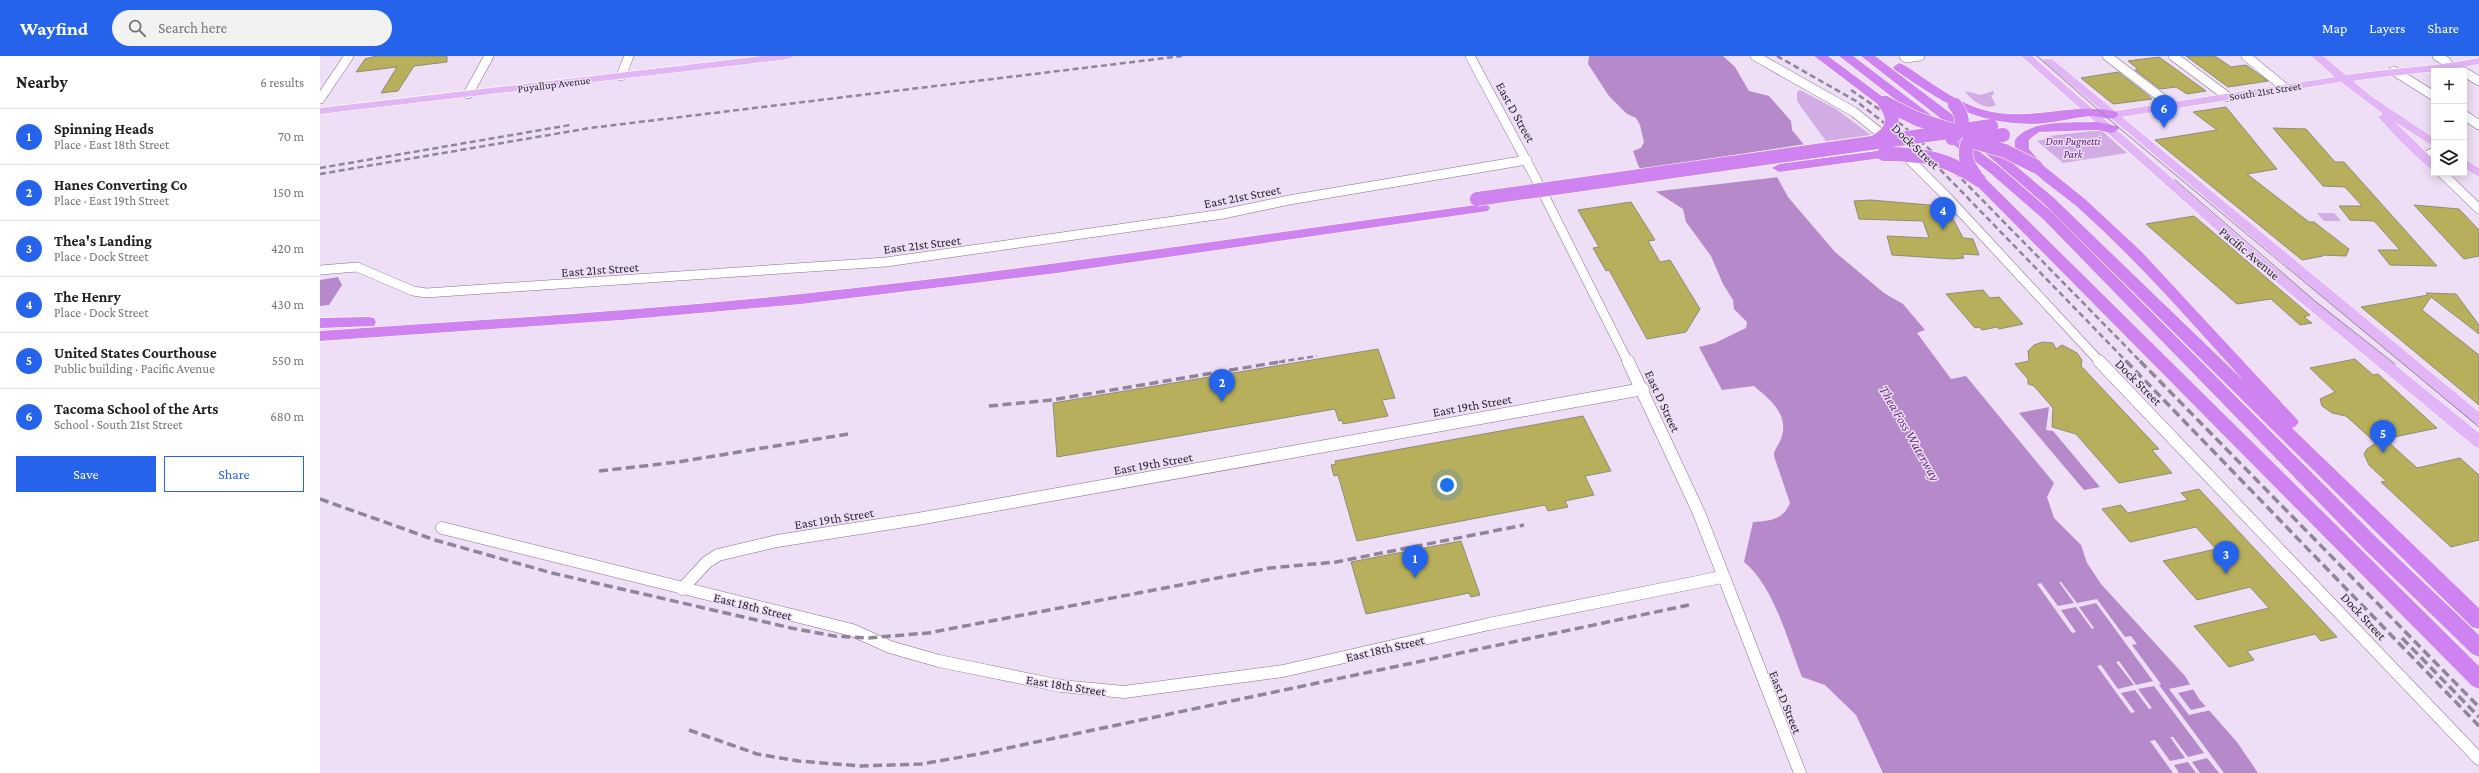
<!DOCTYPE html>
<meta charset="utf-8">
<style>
:root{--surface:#fff;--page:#f2f2f2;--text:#202124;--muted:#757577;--line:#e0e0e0;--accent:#2563eb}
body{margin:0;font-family:"Crimson Pro",serif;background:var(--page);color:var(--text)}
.controls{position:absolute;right:12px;top:12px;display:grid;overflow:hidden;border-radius:0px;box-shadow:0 2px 10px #0003}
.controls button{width:36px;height:36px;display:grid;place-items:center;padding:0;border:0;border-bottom:1px solid var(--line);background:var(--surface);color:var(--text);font:20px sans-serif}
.you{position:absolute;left:1127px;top:429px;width:14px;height:14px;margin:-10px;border:3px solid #fff;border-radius:50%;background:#1a73e8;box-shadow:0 0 0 6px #1a73e833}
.badge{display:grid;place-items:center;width:26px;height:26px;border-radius:50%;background:var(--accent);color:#fff;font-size:13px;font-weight:700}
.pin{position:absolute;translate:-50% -33px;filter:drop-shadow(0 1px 2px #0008)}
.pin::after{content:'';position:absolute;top:21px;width:14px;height:12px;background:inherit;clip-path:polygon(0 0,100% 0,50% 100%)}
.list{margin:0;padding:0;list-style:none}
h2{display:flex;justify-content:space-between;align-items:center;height:52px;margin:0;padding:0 16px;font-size:17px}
h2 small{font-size:13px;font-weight:400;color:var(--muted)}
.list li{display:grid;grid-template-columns:26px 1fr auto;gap:12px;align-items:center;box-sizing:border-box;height:56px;padding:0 16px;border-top:1px solid var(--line)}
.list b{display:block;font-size:15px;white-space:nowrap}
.list p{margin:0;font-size:13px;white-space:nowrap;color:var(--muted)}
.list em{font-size:13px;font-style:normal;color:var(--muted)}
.actions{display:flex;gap:8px;padding:12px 16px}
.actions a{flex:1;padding:9px 0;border:1px solid var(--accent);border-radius:0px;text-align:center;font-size:14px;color:var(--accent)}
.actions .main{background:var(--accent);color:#fff}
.icon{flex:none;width:22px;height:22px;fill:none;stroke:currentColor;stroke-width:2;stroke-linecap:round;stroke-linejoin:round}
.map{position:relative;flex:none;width:2159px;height:717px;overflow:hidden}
header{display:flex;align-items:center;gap:24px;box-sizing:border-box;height:56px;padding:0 20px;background:var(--accent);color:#fff}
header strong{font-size:19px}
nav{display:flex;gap:22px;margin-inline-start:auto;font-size:14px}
.search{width:280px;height:36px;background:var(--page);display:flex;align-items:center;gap:10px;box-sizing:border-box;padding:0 14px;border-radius:22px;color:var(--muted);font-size:15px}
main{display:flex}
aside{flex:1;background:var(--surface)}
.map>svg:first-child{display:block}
</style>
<header>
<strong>Wayfind</strong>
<div class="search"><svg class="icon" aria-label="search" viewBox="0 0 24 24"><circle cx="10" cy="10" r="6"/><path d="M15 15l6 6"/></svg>Search here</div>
<nav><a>Map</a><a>Layers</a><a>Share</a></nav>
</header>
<main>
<aside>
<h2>Nearby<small>6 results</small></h2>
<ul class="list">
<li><span class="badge">1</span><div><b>Spinning Heads</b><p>Place · East 18th Street</p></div><em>70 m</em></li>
<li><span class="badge">2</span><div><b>Hanes Converting Co</b><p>Place · East 19th Street</p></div><em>150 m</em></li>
<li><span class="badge">3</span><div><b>Thea's Landing</b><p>Place · Dock Street</p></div><em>420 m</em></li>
<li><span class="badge">4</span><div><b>The Henry</b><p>Place · Dock Street</p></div><em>430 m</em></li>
<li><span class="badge">5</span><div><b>United States Courthouse</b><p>Public building · Pacific Avenue</p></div><em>550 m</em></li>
<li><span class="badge">6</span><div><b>Tacoma School of the Arts</b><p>School · South 21st Street</p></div><em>680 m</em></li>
</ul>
<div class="actions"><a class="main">Save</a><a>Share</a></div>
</aside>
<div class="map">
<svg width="2159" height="717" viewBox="0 0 2159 717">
<rect width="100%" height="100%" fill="#eedef6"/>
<g fill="#d2ace4">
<path d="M1480,34L1516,53L1551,79L1506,85L1481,51L1477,45V36Z"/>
<path d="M1645,35L1661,39L1673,35L1674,38L1671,40L1676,49C1666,55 1650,44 1645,35Z"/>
<path d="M1781,74L1807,97L1743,107L1717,85L1730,82L1729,80Z"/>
<path d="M1997,157H2014L2021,165H2004Z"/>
</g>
<g fill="#b689ca">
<path d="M1269,0H1403L1415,11L1429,35L1449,40L1471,65L1472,74L1485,90L1467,108L1457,121L1468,141L1515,196L1564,237L1583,248L1605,274L1597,277L1631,323L1646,320L1734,427L1727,441L1734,462L1761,489L1767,507L1781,528L1865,620L1879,643L1917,686L1938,717H1563L1536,659L1505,629L1482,621C1468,586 1454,530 1424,506L1433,466C1450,465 1463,464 1470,447L1454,400C1454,393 1458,390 1461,383C1470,358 1450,344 1434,330L1402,334L1379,291L1395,287L1426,272L1427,266L1414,253L1413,244L1403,228L1391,200L1366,166L1363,153L1332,133L1318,109L1313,95L1321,92L1324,86L1320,69L1316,62L1307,58L1289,40L1268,8Z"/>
<path d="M18,221L22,229L9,249L0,250V224Z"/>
<path d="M1729,351L1726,374L1733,375L1780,431L1764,434L1699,357Z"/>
</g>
<g fill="#eedef6">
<path d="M1486,88L1482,102L1468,109L1459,121L1332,136L1318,114Z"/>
<path d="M1739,526H1741L1757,547L1777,543L1805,581L1811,580L1817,588L1812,589L1841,628L1839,629L1904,717H1899L1887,702L1872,706L1880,717H1876L1868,706L1854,709L1859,717H1853L1830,685L1835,684L1850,705L1865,702L1850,681H1853L1868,701L1884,697L1834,630L1818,633L1832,652L1829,653L1815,634L1801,637L1815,656L1811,657L1777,610L1781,609L1798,633L1814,629L1796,606L1799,605L1816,629L1833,625L1776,547L1759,551L1774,572L1772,573L1756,551L1741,554L1756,576L1752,577L1717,528L1721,527L1738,550L1754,547Z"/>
<path d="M1872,628L1875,633L1858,637L1871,654L1888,650L1891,654L1869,659L1849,633Z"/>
</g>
<g fill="#b7af5c" stroke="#8f8d74">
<path d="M56,0H127V6L94,10L78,35L61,37L77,11L36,16L45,3Z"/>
<path d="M1866,0H1895L1911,11L1926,9L1948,25L1908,31Z"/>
<path d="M1839,1L1886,35L1867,38L1856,31L1840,33L1815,14L1818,13L1808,5Z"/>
<path d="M1798,16L1824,36L1832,43L1793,48L1761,22Z"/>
<path d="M1906,51L1957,113L1927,118L1989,166H1994L2029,193L2026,200L2002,199L2003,200L1982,204L1835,84L1897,74L1873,56Z"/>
<path d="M1953,72L1986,73L2015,106H2024L2117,210L2070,209L2058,194H2080L2054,165L2030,164L2019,150H2042L2025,131L2003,130Z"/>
<path d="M1551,144L1621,150L1625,160L1632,161L1643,182L1653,183L1659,199L1642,198L1644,202L1633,203L1572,199L1567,180L1609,182L1603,165L1539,163L1534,145Z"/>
<path d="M1311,146L1335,184L1328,185L1340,206L1350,204L1380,253L1366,276L1327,283L1289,214L1286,215L1273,192L1279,191L1258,154Z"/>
<path d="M2094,149L2139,153L2159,174V200L2144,203Z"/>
<path d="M1874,160L1990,259L1984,261L1992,267L1980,269L1951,243L1917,248L1826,168Z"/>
<path d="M1663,234L1670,242L1679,241L1703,268L1679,273L1677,271L1662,274L1659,271L1655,272L1626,238Z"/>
<path d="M2106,237L2136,238L2159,269V278L2111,241L2102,254L2159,299V349L2041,251L2108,239Z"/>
<path d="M1723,286L1733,287L1736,293L1742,289L1757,297L1762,304L1761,310L1839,393L1832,394L1852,417L1799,427L1756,378L1732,371L1733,352L1714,330L1708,328V323L1695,308L1709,305L1708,295L1714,289Z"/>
<path d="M1058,293L1075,342L1062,344L1068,360L1023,368L1022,364L1019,365L1015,353L737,401L733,347Z"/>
<path d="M2035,303L2053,319L2058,318L2117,372L2065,383L2097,412L2140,402L2159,419V484L2131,491L2061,426L2066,425L2049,409L2044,398L2047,393L2056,387L2026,360L2012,357L2002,350L2000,343L2015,336L1990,312Z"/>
<path d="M1263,360L1291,415L1265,420L1274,439L1245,445L1248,451L1228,455L1225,449L1037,485L1018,419L1014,420L1011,409L1016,408L1015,405Z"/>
<path d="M1879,433L2017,581L2001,585L1995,578L1927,595L1934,604L1909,611L1874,570L1949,552L1930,531L1877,544L1843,505L1896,493L1876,471L1810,486L1782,453L1801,449L1808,457L1868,444L1861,437Z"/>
<path d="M1141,485L1160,539L1151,541L1149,537L1046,558L1031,506Z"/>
</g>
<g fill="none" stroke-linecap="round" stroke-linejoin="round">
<defs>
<g id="minor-far1">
<path d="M1150,0L1216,123L1308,306"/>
<path d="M1435,0L1534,56L1569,84"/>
<path d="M1584,0L1586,2L1600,0"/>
<path d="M1787,0L1851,49"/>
<path d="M1853,0L1908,41"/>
<path d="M1926,0L1965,32"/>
<path d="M2117,0L2127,6"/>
<path d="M2074,15L2114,40"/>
<path d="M2144,16L2159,25"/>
<path d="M301,20L309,0"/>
<path d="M148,38L169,0"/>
<path d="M0,43L29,0"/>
<path d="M2144,59L2159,69"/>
<path d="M1582,96L1627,141L1780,306"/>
<path d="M2114,96L2108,99L2114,110"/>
<path d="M2122,117L2159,153"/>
<path d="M0,214L37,211L93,235L106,237L566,206L903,158L969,144L1207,104"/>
</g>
<g id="minor">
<path d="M1308,305L1379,457L1480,717"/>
<path d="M1779,305L2159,703"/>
<path d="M122,472L532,574L570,591L619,605L741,630L804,636L963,615L1169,568L1402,521"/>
<path d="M362,533L387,506L398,499L457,485L598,463L1323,333"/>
</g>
<g id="major">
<path d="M442,0H474L469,3L0,58V52Z"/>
<path d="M1701,0H1712L1947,205L2142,363L2159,377V392L2154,390L1938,211Z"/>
<path d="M1991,0H2003L2026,19C2070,12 2115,11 2159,2V8C2117,17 2076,18 2033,25L2051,40L2114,82V91L2075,66L2114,104V114L2110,113L2082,87L2058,61L2063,58L2021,26L1802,61L2159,356V369L2154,368L1723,5L1724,3H1732L1795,55L2015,21Z"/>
<path d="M2144,103L2159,112V121L2144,112Z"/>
</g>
<g id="highway">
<path d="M1494,0H1508L1571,47L1570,50H1560Z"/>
<path d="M1519,0H1533L1680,111L1733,157L2058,483L2159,579V601L2152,598L2044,493L1723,163L1670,117Z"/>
<path d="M1541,0H1555L1658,78L1660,81L1658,84H1648Z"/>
<path d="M1579,7C1588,10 1597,18 1605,23C1623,35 1642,48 1664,54C1709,67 1753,45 1797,56L1798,59C1793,67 1778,59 1770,60C1751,62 1730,68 1712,68C1652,67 1622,46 1575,14L1573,11Z"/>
<path d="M1777,66L1797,70L1799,73L1792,77L1777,74L1719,76L1709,84V93L1724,110L1765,143L1821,195L1976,362L1979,366L1976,370L1972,372L2159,552V573L2152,571L1723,147L1665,97L1667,94H1677L1733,141L1924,325C1870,265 1816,203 1755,149C1741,137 1689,104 1695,84C1709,63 1753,67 1777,66Z"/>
<path d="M1564,94L1571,98L1569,101L1459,116L1452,112L1459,108Z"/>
<path d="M1659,120L1664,121L2159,610V633L2152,630L1654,127L1652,124L1654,121Z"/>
<path d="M1163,148L1168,149L1170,152L1168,155L737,217L481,248L301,264L0,285V275C160,264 321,255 481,238C709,214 936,179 1163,148Z"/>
<path d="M48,261L54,262L56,266L54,270L0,272V262Z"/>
</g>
</defs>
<use href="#minor-far1" stroke="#83748a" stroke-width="10"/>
<use href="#minor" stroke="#83748a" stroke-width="13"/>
<use href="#major" stroke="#fff" stroke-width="1"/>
<use href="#highway" stroke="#fff" stroke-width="1"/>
<use href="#minor-far1" stroke="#fff" stroke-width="9"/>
<use href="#minor" stroke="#fff" stroke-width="12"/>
<use href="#major" fill="#e2b5f6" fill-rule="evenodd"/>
<use href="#highway" fill="#cf83f0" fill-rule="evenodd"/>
<g stroke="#908596" stroke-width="1">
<path d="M1717,0L1798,71L2159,371"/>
<path d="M1855,124L1995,245L2075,308"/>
</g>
<g stroke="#908596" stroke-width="2.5" stroke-dasharray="6 3.5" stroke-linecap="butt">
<path d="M1457,0L1536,45L1608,101L1807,306"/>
<path d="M1531,34L1582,69L1632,113L1821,306"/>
<path d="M0,112L250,69"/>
<path d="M0,118L270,72L862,0"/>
<path d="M959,306L997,300"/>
</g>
<g stroke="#908596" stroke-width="3.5" stroke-dasharray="9 4.5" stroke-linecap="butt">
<path d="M1806,305L2159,670"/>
<path d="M1820,305L2159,651"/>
<path d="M669,350L732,344L965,305"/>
<path d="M279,415L358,406L528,378"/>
<path d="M0,443L115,484L232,517L471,572L514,580L548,582L608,577L950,512L1016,506L1204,469"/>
<path d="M2082,582L2159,661"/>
<path d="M369,674L437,698L479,705L540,710L601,708L659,698L1369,549"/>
</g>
<defs>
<g id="highway-bridge">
<path d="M1565,47L1597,63L1631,74"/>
<path d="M1653,78C1642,93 1644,105 1655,119"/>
<path d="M1632,82C1644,71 1645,62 1635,49"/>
<path d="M1655,83L1683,79"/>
<path d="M1555,86C1573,76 1577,64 1565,47"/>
<path d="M1654,86L1685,95L1715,110"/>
<path d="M1564,98C1603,98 1626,102 1659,124"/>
<path d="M1157,143L1671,70"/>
</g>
</defs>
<use href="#highway-bridge" stroke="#fff" stroke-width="15" stroke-linecap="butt"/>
<use href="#highway-bridge" stroke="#cf83f0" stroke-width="14"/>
</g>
<g text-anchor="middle" stroke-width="3" stroke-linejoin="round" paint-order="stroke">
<g font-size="11" fill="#2c262f" stroke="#eedef6">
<text transform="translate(234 28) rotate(-7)" y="4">Puyallup Avenue</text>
<text transform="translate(1945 35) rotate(-9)" y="4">South 21st Street</text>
</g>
<g font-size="11" font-style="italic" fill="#5b2372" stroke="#eedef6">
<text x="1753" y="89">Don Pugnetti<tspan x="1753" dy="13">Park</tspan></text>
</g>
<g font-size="13" fill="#2c262f" stroke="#eedef6">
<text transform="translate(1196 56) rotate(61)" y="5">East D Street</text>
<text transform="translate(1596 90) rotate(43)" y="5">Dock Street</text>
<text transform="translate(922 140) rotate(-11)" y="5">East 21st Street</text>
<text transform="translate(602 188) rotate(-7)" y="5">East 21st Street</text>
<text transform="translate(1930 197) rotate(40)" y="5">Pacific Avenue</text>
<text transform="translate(280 213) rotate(-4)" y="5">East 21st Street</text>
<text transform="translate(1819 326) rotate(45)" y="5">Dock Street</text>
<text transform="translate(1343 345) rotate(65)" y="5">East D Street</text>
<text transform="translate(1152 349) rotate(-10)" y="5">East 19th Street</text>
<text transform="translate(833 407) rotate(-10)" y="5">East 19th Street</text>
<text transform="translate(514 462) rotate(-9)" y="5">East 19th Street</text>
<text transform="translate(433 550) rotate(14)" y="5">East 18th Street</text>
<text transform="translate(2044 560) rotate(47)" y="5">Dock Street</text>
<text transform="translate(1065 592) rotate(-13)" y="5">East 18th Street</text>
<text transform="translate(746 629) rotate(9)" y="5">East 18th Street</text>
<text transform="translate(1466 646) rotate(68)" y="5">East D Street</text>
</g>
<g font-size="14" font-style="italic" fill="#6a3281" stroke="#eedef6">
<text transform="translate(1590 377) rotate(60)" y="5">Thea Foss Waterway</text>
</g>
</g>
</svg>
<div class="controls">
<button>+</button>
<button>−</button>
<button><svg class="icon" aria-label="layers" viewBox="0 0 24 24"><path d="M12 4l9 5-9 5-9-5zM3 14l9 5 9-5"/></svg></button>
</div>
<div class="you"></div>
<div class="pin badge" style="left:1095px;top:522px">1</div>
<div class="pin badge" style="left:902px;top:346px">2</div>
<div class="pin badge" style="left:1906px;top:518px">3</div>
<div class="pin badge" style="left:1623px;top:174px">4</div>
<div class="pin badge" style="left:2063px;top:397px">5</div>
<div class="pin badge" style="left:1844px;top:72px">6</div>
</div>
</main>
